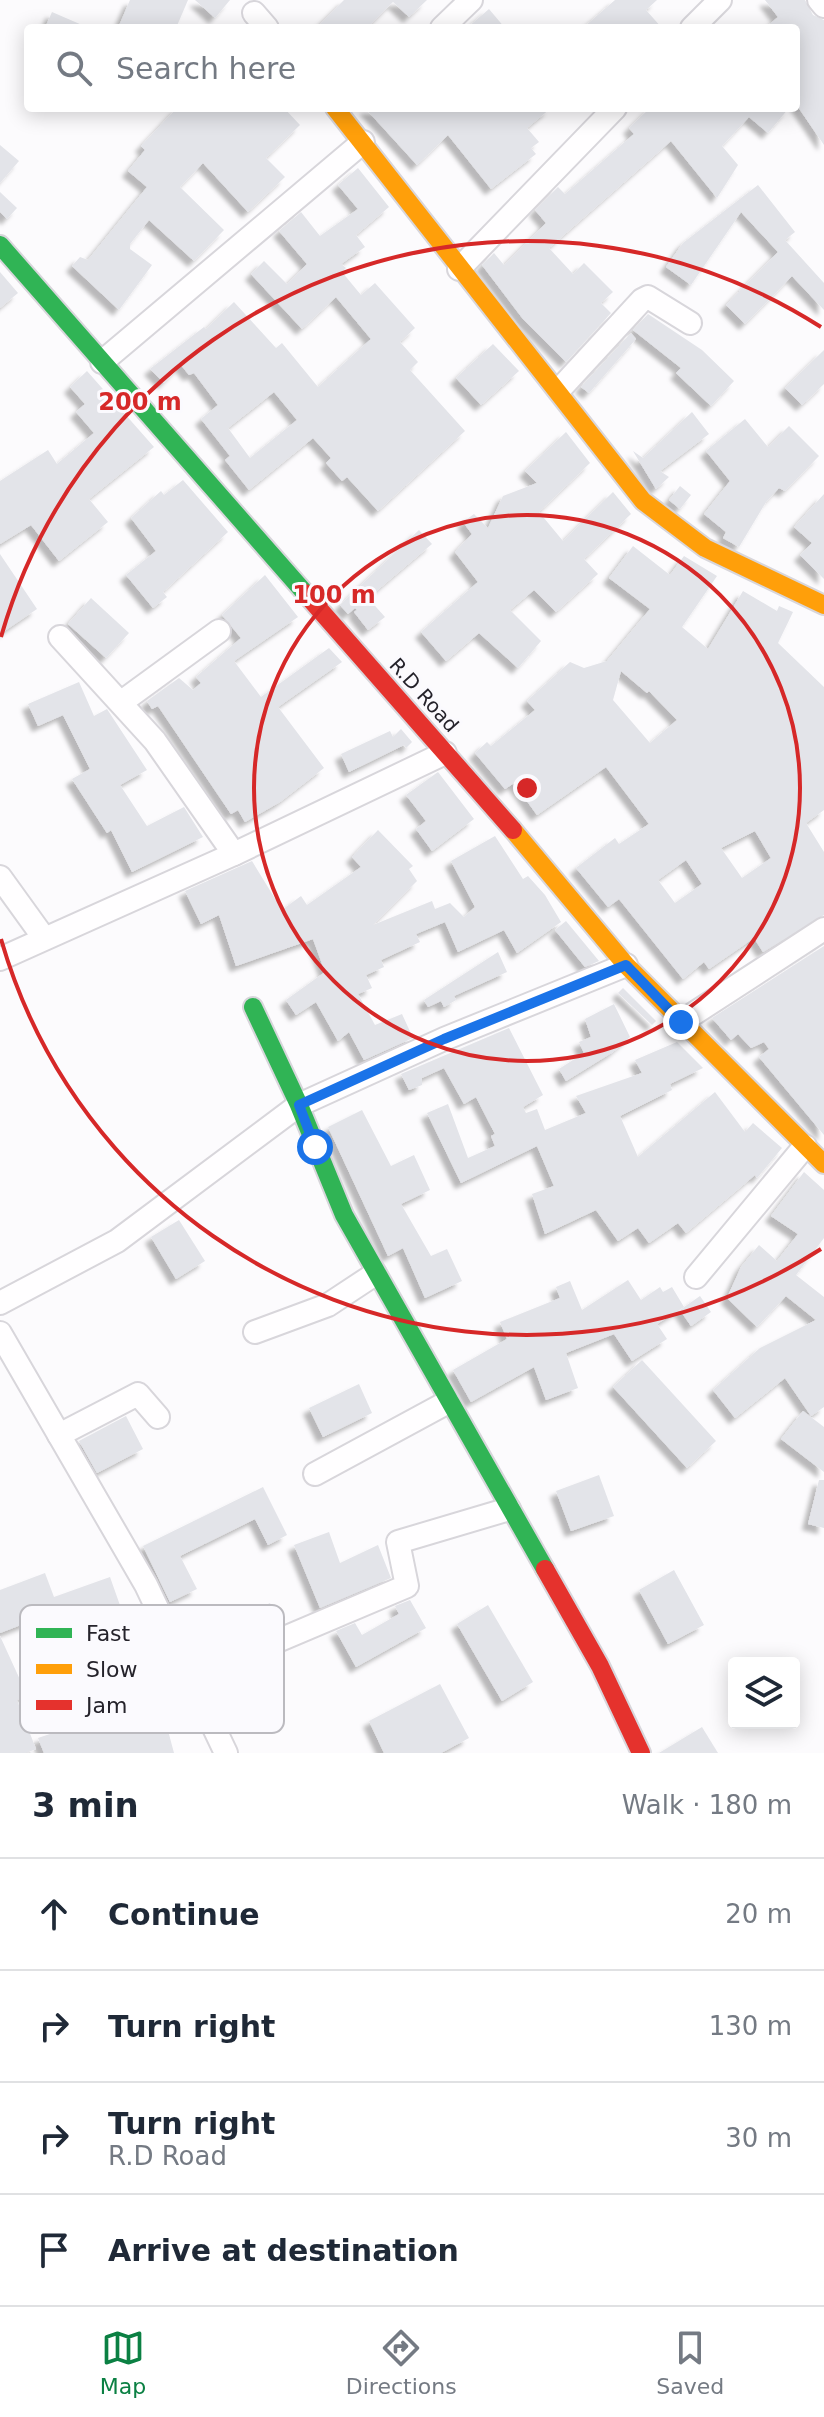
<!DOCTYPE html>
<meta charset="utf-8">
<style>
:root{--surface:#fff;--page:#f2f2f3;--text:#1f2937;--muted:#747a83;--line:#e0e1e3;--accent:#0b8043}
body{margin:0;font-family:"DejaVu Sans",sans-serif;background:var(--page);color:var(--text)}
.controls{position:absolute;right:24px;bottom:24px;display:grid;overflow:hidden;border-radius:8px;box-shadow:0 4px 20px #0003}
.controls button{width:72px;height:72px;display:grid;place-items:center;padding:0;border:0;border-bottom:2px solid var(--line);background:var(--surface);color:var(--text);font:40px sans-serif}
.stop{position:absolute;width:24px;height:24px;margin:-18px;border:6px solid #1a73e8;border-radius:50%;background:#fff}
.stop.end{background:#1a73e8;border-color:#fff;box-shadow:0 2px 8px #0008}
.list{margin:0;padding:0;list-style:none}
h2{display:flex;justify-content:space-between;align-items:center;height:104px;margin:0;padding:0 32px;font-size:34px}
h2 small{font-size:26px;font-weight:400;color:var(--muted)}
.list li{display:grid;grid-template-columns:52px 1fr auto;gap:24px;align-items:center;box-sizing:border-box;height:112px;padding:0 32px;border-top:2px solid var(--line)}
.list b{display:block;font-size:30px;white-space:nowrap}
.list p{margin:0;font-size:26px;white-space:nowrap;color:var(--muted)}
.list em{font-size:26px;font-style:normal;color:var(--muted)}
.icon{flex:none;width:44px;height:44px;fill:none;stroke:currentColor;stroke-width:2;stroke-linecap:round;stroke-linejoin:round}
.map{position:relative;flex:none;width:824px;height:1753px;overflow:hidden}
.search{position:absolute;background:var(--surface);box-shadow:0 4px 20px #0003;left:24px;right:24px;top:24px;height:88px;display:flex;align-items:center;gap:20px;box-sizing:border-box;padding:0 28px;border-radius:8px;color:var(--muted);font-size:30px}
.sheet{height:552px;background:var(--surface)}
nav{display:flex;justify-content:space-around;align-items:center;box-sizing:border-box;height:112px;border-top:2px solid var(--line);background:var(--surface);font-size:22px;color:var(--muted)}
nav a{display:grid;justify-items:center;gap:4px}
nav .on{color:var(--accent)}
.map>svg:first-child{display:block}
</style>
<div class="map">
<svg width="824" height="1753" viewBox="0 0 824 1753">
<defs>
<filter id="shadow"><feDropShadow dx="-6" dy="6" stdDeviation="2" flood-color="#0004"/></filter>
</defs>
<rect width="100%" height="100%" fill="#fcfbfd"/>
<g fill="#e3e4e9" fill-rule="evenodd" filter="url(#shadow)">
<path d="M130,0H188L176,28H118Z"/>
<path d="M195,0H230L215,18Z"/>
<path d="M344,0H427L409,17L393,2L367,28H316Z"/>
<path d="M615,0H657L646,10L662,28H583Z"/>
<path d="M765,0H805L813,15L824,20V145L796,104V28H765L778,17Z"/>
<path d="M489,9L505,28H467Z"/>
<path d="M52,12L89,28H45Z"/>
<path d="M177,108H284L300,125L266,158L285,177L248,212L203,163L180,187L224,230L194,261L149,220L130,244V249L152,265L119,310L72,266L80,257L88,260L147,187L128,171L145,150L141,146Z"/>
<path d="M365,108H551L527,128L539,142L531,148L536,154L491,189L448,135L417,165Z"/>
<path d="M650,108H789L768,133L749,117L722,146L738,165L717,198L671,141L549,248L573,274L584,263L613,292L601,303L611,313L566,362L523,319L482,265L494,253L504,265L546,223L535,210L558,187L565,194L634,134L629,128Z"/>
<path d="M0,145L19,161L0,183Z"/>
<path d="M358,168L389,207L356,235L365,247L341,264L346,268L342,272L361,295L375,283L415,328L400,342L418,362L410,370L465,431L378,511L347,477L342,481L326,463L331,458L313,438L249,490L225,460L230,456L201,419L218,405L194,373L189,375L181,365L164,383L150,369L204,327L206,329L234,302L276,348L282,343L318,387L371,339L336,297L302,329L251,274L264,261L287,284L307,264L279,231L301,212L320,236L358,209L338,185ZM274,392L297,420L250,458L228,428Z"/>
<path d="M758,185L795,232L785,240L824,283V310L792,276L745,324L726,305L778,252L741,212L691,285L666,267L683,243Z"/>
<path d="M0,192L17,208L7,219L0,212Z"/>
<path d="M0,272L18,293L0,308Z"/>
<path d="M648,314L702,350L734,381L711,406L676,373L681,368L633,330Z"/>
<path d="M631,333L636,339L589,393L581,387Z"/>
<path d="M493,344L519,371L481,405L456,378Z"/>
<path d="M824,350V384L802,405L785,388Z"/>
<path d="M87,371L154,447L89,499L108,522L59,561L31,525L0,544V481L48,450L57,464L94,433L76,412L85,404L70,387Z"/>
<path d="M692,412L709,434L660,471L669,477L656,489L633,451L643,458Z"/>
<path d="M745,419L768,447L789,426L819,456L785,491L779,488L766,502L739,547L723,538L726,532L704,514L730,481L706,451Z"/>
<path d="M566,432L590,463L539,512L563,541L613,492L631,514L584,559L598,574L556,612L534,590L510,610L541,641L518,668L479,633L446,661L421,632L478,582L455,552L472,534L463,522L474,514L488,528L503,496L537,483L525,471Z"/>
<path d="M183,480L228,532L163,592L167,597L153,608L126,575L156,551L131,518L161,491L164,495Z"/>
<path d="M680,486L691,495L680,509L669,500Z"/>
<path d="M824,494V579L800,555L812,543L794,527Z"/>
<path d="M419,530L432,544L368,598L385,617L368,630L354,612L357,610L355,608L348,614L340,605Z"/>
<path d="M633,546L670,575L684,556L717,576L682,627L708,649L743,591L777,611L779,606L793,612L778,643L824,687V810L806,823L824,852V915L763,952L754,938L709,969L704,962L683,979L619,899L608,907L576,868L615,838L619,844L649,824L606,767L537,815L514,783L505,789L475,753L487,742L491,746L535,710L527,701L570,662L584,668L607,661L650,609L609,578ZM621,671L647,693L649,691L677,720L650,743L613,700ZM755,831L771,858L742,878L721,848ZM686,860L702,884L675,903L658,880Z"/>
<path d="M0,554L37,609L0,634Z"/>
<path d="M265,575L298,617L234,661L261,697L329,648L342,662L278,707L324,768L280,802L245,822L238,810L231,814L158,706L152,709L147,701L179,678L193,690L201,683L196,677L241,638L222,615Z"/>
<path d="M91,598L129,633L106,658L68,624Z"/>
<path d="M79,682L94,716L107,709L147,770L120,785L147,826L184,807L203,837L132,872L111,830L107,833L72,779L90,769L63,715L38,726L28,704Z"/>
<path d="M401,729L412,742L406,748L404,745L349,772L341,754L390,731L393,737Z"/>
<path d="M438,772L474,819L432,851L416,829L426,821L406,795Z"/>
<path d="M378,830L413,866L409,869L417,881L373,925L432,901L435,909L450,903L464,917L475,907L451,861L495,836L523,879L528,876L545,895L561,922L517,953L504,930L458,952L445,922L416,934L420,942L381,960L384,967L366,975L372,988L358,994L375,1025L402,1014L413,1038L364,1060L349,1032L338,1041L316,1002L296,1015L286,1000L325,972L313,939L236,966L219,915L201,924L185,891L252,861L282,910L301,896L307,905L361,867L352,857Z"/>
<path d="M566,921L599,961L585,967L555,930Z"/>
<path d="M824,946V1135L759,1057L769,1049L764,1042L751,1048L738,1034L731,1040L712,1018Z"/>
<path d="M498,952L507,972L454,996L456,1000L444,1007L441,1001L428,1007L424,1000Z"/>
<path d="M623,988L656,1021L652,1025L618,993Z"/>
<path d="M614,1004L630,1037L613,1052L566,1081L559,1069L584,1053L579,1042L591,1037L585,1019Z"/>
<path d="M509,1028L543,1095L523,1107L526,1113L537,1109L545,1130L586,1113L576,1096L642,1073L635,1060L677,1042L703,1068L670,1084L672,1090L620,1116L638,1157L715,1092L745,1132L753,1123L782,1148L757,1178L755,1175L686,1233L678,1223L649,1243L638,1228L618,1241L596,1210L545,1234L532,1194L554,1186L537,1146L461,1183L427,1113L448,1104L468,1158L495,1146L491,1136L495,1134L476,1097L464,1104L444,1068L422,1078V1085L409,1090L401,1074Z"/>
<path d="M362,1110L391,1166L414,1155L430,1190L401,1204L431,1256L447,1249L462,1281L425,1298L403,1248L388,1256L328,1127Z"/>
<path d="M804,1172L824,1190V1238L796,1275L824,1297V1407L811,1416L785,1378L735,1418L713,1390L760,1348L816,1320L786,1296L757,1327L727,1298L741,1267L759,1245L777,1261L798,1234L771,1216Z"/>
<path d="M179,1220L205,1261L176,1279L151,1237Z"/>
<path d="M628,1280L641,1300L660,1287L663,1292L672,1287L684,1307L657,1324L667,1339L632,1361L614,1334L566,1353L578,1388L546,1400L534,1367L471,1402L453,1370L507,1339L500,1322L560,1298L556,1287L570,1281L582,1310Z"/>
<path d="M700,1296L711,1312L691,1326L680,1310Z"/>
<path d="M642,1360L716,1441L687,1468L613,1387Z"/>
<path d="M359,1384L372,1413L323,1437L309,1408Z"/>
<path d="M803,1411L824,1427V1472L781,1439Z"/>
<path d="M126,1416L143,1449L97,1473L79,1441Z"/>
<path d="M599,1475L614,1516L571,1531L556,1491Z"/>
<path d="M819,1480H824V1528L808,1524Z"/>
<path d="M263,1487L287,1535L268,1545L255,1519L180,1556L197,1589L170,1602L143,1546Z"/>
<path d="M329,1532L340,1563L378,1545L391,1578L320,1608L294,1545Z"/>
<path d="M674,1570L704,1625L668,1644L639,1590Z"/>
<path d="M45,1573L54,1597L110,1577L122,1611L72,1629L65,1608L0,1633V1590Z"/>
<path d="M410,1600L426,1628L356,1667L336,1631L355,1623L362,1635L399,1614L395,1606Z"/>
<path d="M270,1603L281,1624L244,1640L234,1621Z"/>
<path d="M488,1605L533,1682L502,1701L457,1624Z"/>
<path d="M0,1636L27,1695L17,1700L36,1749L26,1753H0Z"/>
<path d="M165,1658L177,1686L158,1693L174,1753H44L38,1738L116,1712L104,1680Z"/>
<path d="M440,1684L469,1738L441,1753H384L369,1721Z"/>
<path d="M702,1727L718,1753H659Z"/>
</g>
<g fill="none" stroke-linecap="round" stroke-linejoin="round">
<defs>
<g id="street">
<path d="M819,0L824,6"/>
<path d="M254,13L267,28"/>
<path d="M442,28L471,0"/>
<path d="M692,28L720,0"/>
<path d="M459,269L615,108"/>
<path d="M102,362L363,142"/>
<path d="M559,390L642,300L648,297L690,323"/>
<path d="M60,637L155,741L234,854"/>
<path d="M123,701L219,631"/>
<path d="M0,877L44,938"/>
<path d="M0,959L234,854L445,753"/>
<path d="M681,1022L824,929"/>
<path d="M696,1277L805,1146"/>
<path d="M0,1303L117,1241L299,1105L444,1039L626,965"/>
<path d="M255,1332L328,1305L375,1274"/>
<path d="M0,1333L146,1585L226,1753"/>
<path d="M59,1435L138,1394L158,1417"/>
<path d="M315,1474L448,1402"/>
<path d="M190,1678L407,1586L398,1542L509,1509"/>
</g>
<g id="fast">
<path d="M0,245L305,593"/>
<path d="M253,1007L299,1105L344,1215L545,1569"/>
</g>
<g id="slow">
<path d="M335,108L643,501L705,548L824,605"/>
<path d="M513,830L626,965L824,1164"/>
</g>
<g id="jam">
<path d="M305,593L513,830"/>
<path d="M545,1569L600,1666L641,1753"/>
</g>
</defs>
<use href="#street" stroke="#d8d6db" stroke-width="26"/>
<use href="#fast" stroke="#d8d6db" stroke-width="22"/>
<use href="#slow" stroke="#d8d6db" stroke-width="22"/>
<use href="#jam" stroke="#d8d6db" stroke-width="22"/>
<use href="#street" stroke="#fffeff" stroke-width="22"/>
<use href="#fast" stroke="#30b455" stroke-width="18"/>
<use href="#slow" stroke="#ff9f0a" stroke-width="18"/>
<use href="#jam" stroke="#e5322d" stroke-width="18"/>
</g>
<g fill="none" stroke-linecap="round" stroke-linejoin="round">
<path stroke="#1a73e8" stroke-width="10" d="M315,1147L299,1105L444,1039L626,965L681,1022"/>
</g>
<g fill="none" stroke="#d62828" stroke-width="4">
<circle cx="527" cy="788" r="273"/>
<path d="M821 1249A547 547 0 0 1 1 939M1 637A547 547 0 0 1 821 327"/>
</g>
<g text-anchor="middle" stroke-width="6" stroke-linejoin="round" paint-order="stroke">
<g font-size="20" fill="#25232b" stroke="#fbfafe">
<text transform="translate(424 695) rotate(48)" y="7">R.D Road</text>
</g>
</g>
<rect x="20" y="1605" width="264" height="128" rx="12" fill="#fbfafe" stroke="#bbbabf" stroke-width="2"/>
<rect x="36" y="1628" width="36" height="10" fill="#30b455"/>
<rect x="36" y="1664" width="36" height="10" fill="#ff9f0a"/>
<rect x="36" y="1700" width="36" height="10" fill="#e5322d"/>
<g font-size="22" fill="#25232b">
<text x="86" y="1641">Fast</text>
<text x="86" y="1677">Slow</text>
<text x="86" y="1713">Jam</text>
</g>
<circle cx="527" cy="788" r="12" fill="#d62828" stroke="#fbfafe" stroke-width="4"/>
<g font-size="24" text-anchor="middle" font-weight="bold" fill="#d62828" stroke="#fbfafe" stroke-width="6" stroke-linejoin="round" paint-order="stroke">
<text x="140" y="410">200 m</text>
<text x="334" y="603">100 m</text>
</g>
</svg>
<div class="controls">
<button><svg class="icon" aria-label="layers" viewBox="0 0 24 24"><path d="M12 4l9 5-9 5-9-5zM3 14l9 5 9-5"/></svg></button>
</div>
<div class="stop" style="left:315px;top:1147px"></div>
<div class="stop end" style="left:681px;top:1022px"></div>
<div class="search"><svg class="icon" aria-label="search" viewBox="0 0 24 24"><circle cx="10" cy="10" r="6"/><path d="M15 15l6 6"/></svg>Search here</div>
</div>
<section class="sheet">
<h2>3 min<small>Walk · 180 m</small></h2>
<ul class="list">
<li><svg class="icon" aria-label="ahead" viewBox="0 0 24 24"><path d="M12 20V5M6 11l6-6 6 6"/></svg><div><b>Continue</b></div><em>20 m</em></li>
<li><svg class="icon" aria-label="right" viewBox="0 0 24 24"><path d="M7 20v-9h11M14 6l5 5-5 5"/></svg><div><b>Turn right</b></div><em>130 m</em></li>
<li><svg class="icon" aria-label="right" viewBox="0 0 24 24"><path d="M7 20v-9h11M14 6l5 5-5 5"/></svg><div><b>Turn right</b><p>R.D Road</p></div><em>30 m</em></li>
<li><svg class="icon" aria-label="arrive" viewBox="0 0 24 24"><path d="M6 21V4h12l-3 4 3 4H6"/></svg><div><b>Arrive at destination</b></div></li>
</ul>
</section>
<nav>
<a class="on"><svg class="icon" aria-label="map" viewBox="0 0 24 24"><path d="M3 6l6-2 6 2 6-2v14l-6 2-6-2-6 2zM9 4v14M15 6v14"/></svg>Map</a>
<a><svg class="icon" aria-label="directions" viewBox="0 0 24 24"><path d="M12 3l9 9-9 9-9-9zM9 14v-3h6M13 9l2 2-2 2"/></svg>Directions</a>
<a><svg class="icon" aria-label="saved" viewBox="0 0 24 24"><path d="M7 4h10v16l-5-4-5 4z"/></svg>Saved</a>
</nav>
